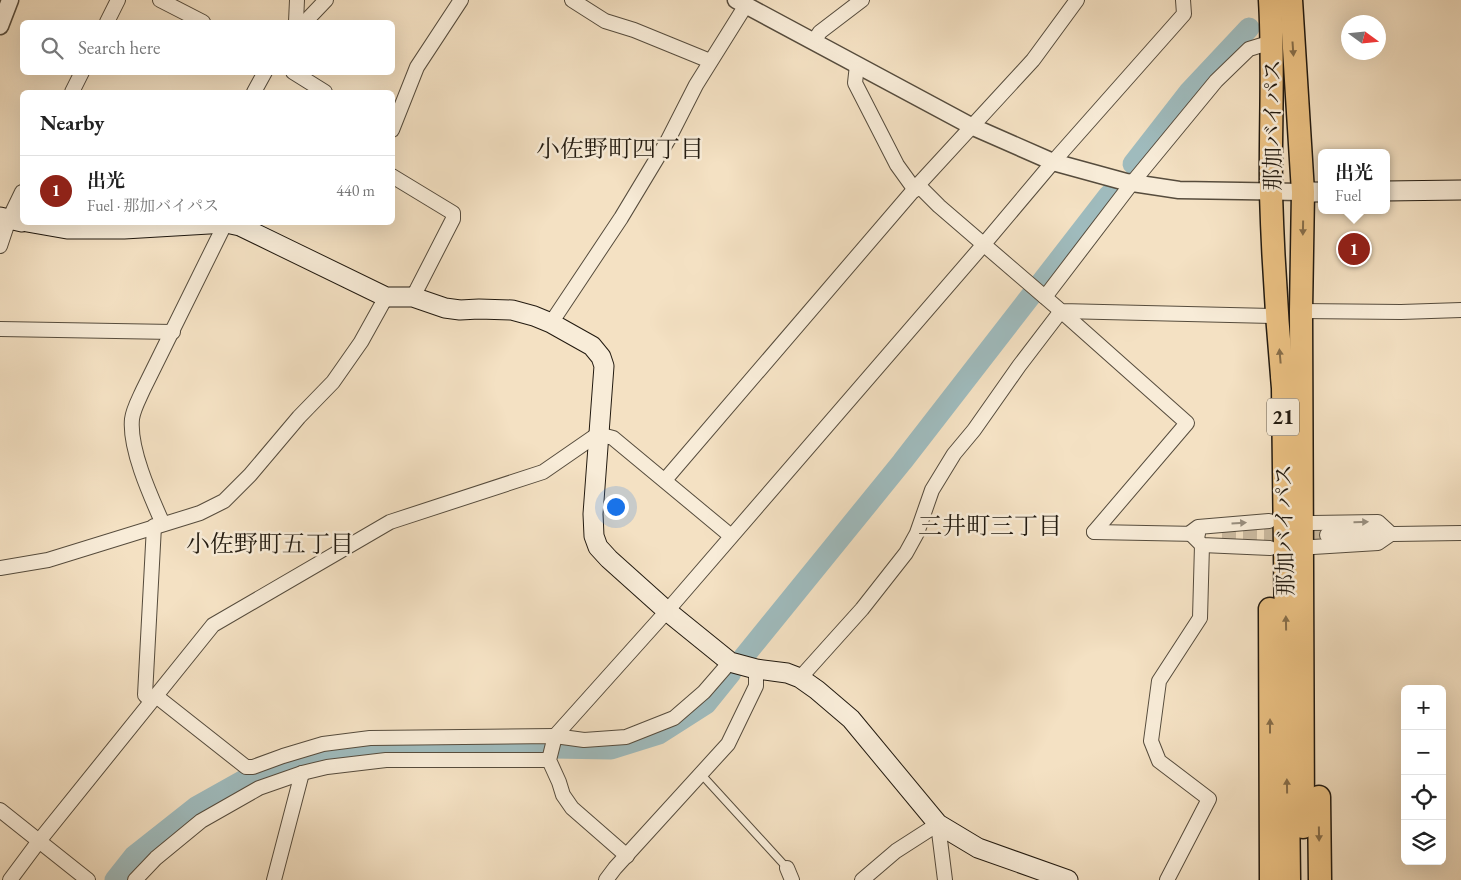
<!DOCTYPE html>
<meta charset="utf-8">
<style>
:root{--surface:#fff;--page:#f2f2f2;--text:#222;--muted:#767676;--line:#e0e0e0;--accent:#8f2418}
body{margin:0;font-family:"EB Garamond","Noto Serif JP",serif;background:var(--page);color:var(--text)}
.controls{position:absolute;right:15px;bottom:15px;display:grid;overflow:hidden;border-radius:8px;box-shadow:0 5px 20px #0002}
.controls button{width:45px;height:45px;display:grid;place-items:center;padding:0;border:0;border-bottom:1px solid var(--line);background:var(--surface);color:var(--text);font:25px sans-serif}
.compass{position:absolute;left:1341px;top:15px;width:45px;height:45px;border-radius:50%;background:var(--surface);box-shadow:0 5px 20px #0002;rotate:105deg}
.you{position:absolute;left:615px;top:506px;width:18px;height:18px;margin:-12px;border:4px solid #fff;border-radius:50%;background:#1a73e8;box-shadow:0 0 0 8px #1a73e833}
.badge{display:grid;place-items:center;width:32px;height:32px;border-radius:50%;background:var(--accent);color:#fff;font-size:16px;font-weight:700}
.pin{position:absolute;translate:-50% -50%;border:2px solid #fff;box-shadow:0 1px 5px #0006}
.popup{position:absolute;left:1318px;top:149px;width:72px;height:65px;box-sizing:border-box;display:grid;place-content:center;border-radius:8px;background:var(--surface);filter:drop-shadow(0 1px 4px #0005);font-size:16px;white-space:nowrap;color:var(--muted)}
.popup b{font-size:19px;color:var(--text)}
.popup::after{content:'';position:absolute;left:50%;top:100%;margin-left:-10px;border:10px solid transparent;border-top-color:var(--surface)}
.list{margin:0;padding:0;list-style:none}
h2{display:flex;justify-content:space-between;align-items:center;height:65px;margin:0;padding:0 20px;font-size:21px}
h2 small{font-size:16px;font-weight:400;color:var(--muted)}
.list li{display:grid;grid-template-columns:32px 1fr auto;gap:15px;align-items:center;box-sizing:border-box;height:70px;padding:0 20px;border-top:1px solid var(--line)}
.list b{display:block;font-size:19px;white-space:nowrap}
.list p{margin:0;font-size:16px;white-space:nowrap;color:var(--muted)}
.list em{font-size:16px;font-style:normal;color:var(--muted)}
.icon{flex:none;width:28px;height:28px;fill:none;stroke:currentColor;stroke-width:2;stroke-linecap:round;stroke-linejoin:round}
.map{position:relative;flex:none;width:1461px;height:880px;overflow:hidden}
.search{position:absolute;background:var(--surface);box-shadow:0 5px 20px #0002;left:20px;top:20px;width:375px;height:55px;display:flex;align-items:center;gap:12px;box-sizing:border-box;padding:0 18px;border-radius:8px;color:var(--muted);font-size:19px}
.panel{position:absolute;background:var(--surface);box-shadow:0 5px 20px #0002;left:20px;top:90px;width:375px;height:135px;border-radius:8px}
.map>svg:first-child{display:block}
</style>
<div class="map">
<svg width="1461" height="880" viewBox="0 0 1461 880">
<rect width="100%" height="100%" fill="#f4e1c3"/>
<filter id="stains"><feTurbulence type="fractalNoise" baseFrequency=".004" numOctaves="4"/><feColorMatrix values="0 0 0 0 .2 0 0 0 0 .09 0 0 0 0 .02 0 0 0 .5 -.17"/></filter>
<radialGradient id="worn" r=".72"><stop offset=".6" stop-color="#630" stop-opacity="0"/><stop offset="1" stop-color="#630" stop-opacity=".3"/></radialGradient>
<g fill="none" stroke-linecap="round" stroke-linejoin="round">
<g stroke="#9fbbbd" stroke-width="21">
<path d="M1133,164L1189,92L1249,28"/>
<path d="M742,659L902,462L1109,195"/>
<path d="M115,880L134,856L196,807L246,779L304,760L378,749L501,747L611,749L659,734L706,704L731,673"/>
</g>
<path stroke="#cab99f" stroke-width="14" stroke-dasharray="14 7" stroke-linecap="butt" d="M1222,534L1327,535"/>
<defs>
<path id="service" d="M701,774L787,868"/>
<g id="minor">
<path d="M160,0L203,22"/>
<path d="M572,0L605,21L634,30L710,61"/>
<path d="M107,22L118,0"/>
<path d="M296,22L297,0"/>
<path d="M305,22L326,0"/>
<path d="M814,41L820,32L862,0"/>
<path d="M857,65L855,83L897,165L915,190"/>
<path d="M293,72L325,92"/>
<path d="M72,92L82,72"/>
<path d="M254,92L265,72"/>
<path d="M392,130L417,67L461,0"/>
<path d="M392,176L453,213V219L413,297"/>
<path d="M918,185L939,206L1061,311L1276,316"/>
<path d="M0,246L9,219L22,192"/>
<path d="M1045,297L1132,183L1216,81L1249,49L1272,42"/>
<path d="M1301,311L1401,312L1461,310"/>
<path d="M551,323L621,218L668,140L696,85L746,5"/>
<path d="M0,329L173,332"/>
<path d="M665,480L918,185L1033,60L1077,0"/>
<path d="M1269,521L1198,527L1190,533L1202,545L1270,548"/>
<path d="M1312,523L1378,522L1391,534L1378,543L1313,547"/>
<path d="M163,524C151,497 129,449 132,419C133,410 139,399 143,390L226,222"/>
<path d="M1094,532L1198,534"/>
<path d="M1327,535L1461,533"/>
<path d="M0,568L48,560L200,513L224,501L250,475L299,417L333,382L361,342L386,297"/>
<path d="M800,678L862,609L906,553L917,533L932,490L954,454L974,430L1019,366L1061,311L1187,423L1094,532"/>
<path d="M156,696L246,767H253L283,756L323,744L370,738L555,736L584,740L626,737L674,718L704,692L730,662"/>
<path d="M151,701L145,695L154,526"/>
<path d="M0,810L88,880"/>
<path d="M627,856L572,808L563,795L559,782L549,760L555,736L667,611L984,244L1053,162L1184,14L1183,0"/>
<path d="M787,868L792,880"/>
<path d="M10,880L39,841L213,625L390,522L543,472L598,434L613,438L731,536"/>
<path d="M135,880L156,858L201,821L259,788L302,773L327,767L386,760H549"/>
<path d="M274,880L302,773"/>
<path d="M606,880L615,868L728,744L756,686V669"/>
<path d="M862,880L896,851L938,824L945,880"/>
<path d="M1167,880L1209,799L1159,761L1151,741L1159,681L1200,618L1202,545"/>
</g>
<g id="tertiary">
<path d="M736,0L971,126L1053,162L1126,182L1179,190L1303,192"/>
<path d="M0,26L10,0"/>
</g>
<g id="secondary">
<path d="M1386,191L1461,190"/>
<path d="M1303,192H1322"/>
<path d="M0,217L22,222"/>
<path d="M27,222L67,229H124L226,223L240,226L386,297H413L445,308L460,310L479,309L512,310L534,316L551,323L592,346L601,357L604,366L593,514L594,536L598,547L609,559L667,611L730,662L756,669L787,673L800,678L817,690L851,719L938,824L978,848L1068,880"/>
</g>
<g id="trunk">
<path d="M1270,0C1274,65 1270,129 1271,194C1273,259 1277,323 1283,388L1289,880"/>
<path d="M1291,0L1303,192L1301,311L1303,827"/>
<path d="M1270,609L1271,880"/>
<path d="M1319,797L1320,880"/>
</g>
</defs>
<use href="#service" stroke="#564c3d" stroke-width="9"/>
<use href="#minor" stroke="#564c3d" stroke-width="16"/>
<use href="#tertiary" stroke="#564c3d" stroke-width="19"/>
<use href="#secondary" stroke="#221a10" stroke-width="21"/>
<use href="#trunk" stroke="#221a10" stroke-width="25"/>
<use href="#service" stroke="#f8ecd8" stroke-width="7"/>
<use href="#minor" stroke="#f8ecd8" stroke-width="14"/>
<use href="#tertiary" stroke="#f8ecd8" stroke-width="16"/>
<use href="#secondary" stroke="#f8ecd8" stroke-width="19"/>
<use href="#trunk" stroke="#eac082" stroke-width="22"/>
</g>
<defs><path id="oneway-solid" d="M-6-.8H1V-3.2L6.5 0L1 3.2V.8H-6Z" transform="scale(1.25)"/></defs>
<g fill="#866d49">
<use href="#oneway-solid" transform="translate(1293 49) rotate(86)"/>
<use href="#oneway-solid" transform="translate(1303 228) rotate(91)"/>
<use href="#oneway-solid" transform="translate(1280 356) rotate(-95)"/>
<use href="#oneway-solid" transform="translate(1286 623) rotate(-91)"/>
<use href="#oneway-solid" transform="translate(1270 726) rotate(-90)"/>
<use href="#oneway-solid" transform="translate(1287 786) rotate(-91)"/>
<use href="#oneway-solid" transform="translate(1319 834) rotate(89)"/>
</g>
<g fill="#988e7e">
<use href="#oneway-solid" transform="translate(1361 522) rotate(-1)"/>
<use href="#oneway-solid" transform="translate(1239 523) rotate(-4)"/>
</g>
<g text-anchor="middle" stroke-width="5" stroke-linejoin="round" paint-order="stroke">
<rect fill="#f8ecd8" stroke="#62594c" stroke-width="1" x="1267" y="398.5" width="32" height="37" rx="4"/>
<g font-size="21" font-weight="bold" fill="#221a10">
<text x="1283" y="424">21</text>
</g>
<g font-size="22" fill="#221a10" stroke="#f8ecd8">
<text transform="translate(1272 125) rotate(-90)" y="8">那加バイパス</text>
<text transform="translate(1284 530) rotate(-91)" y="8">那加バイパス</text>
</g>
<g font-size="24" fill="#221a10" stroke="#f8ecd8">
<text x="620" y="157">小佐野町四丁目</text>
<text x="990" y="534">三井町三丁目</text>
<text x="270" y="552">小佐野町五丁目</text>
</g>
</g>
<rect width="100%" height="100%" filter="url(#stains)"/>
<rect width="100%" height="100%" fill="url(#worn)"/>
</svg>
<div class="controls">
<button>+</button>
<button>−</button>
<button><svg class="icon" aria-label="locate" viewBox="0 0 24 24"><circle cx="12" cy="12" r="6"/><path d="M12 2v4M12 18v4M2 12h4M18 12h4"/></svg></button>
<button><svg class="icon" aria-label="layers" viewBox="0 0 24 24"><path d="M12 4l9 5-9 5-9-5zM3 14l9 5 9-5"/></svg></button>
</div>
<svg class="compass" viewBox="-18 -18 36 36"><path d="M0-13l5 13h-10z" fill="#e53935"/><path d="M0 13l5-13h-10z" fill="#767676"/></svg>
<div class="you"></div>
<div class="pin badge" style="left:1354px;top:249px">1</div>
<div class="popup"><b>出光</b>Fuel</div>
<div class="search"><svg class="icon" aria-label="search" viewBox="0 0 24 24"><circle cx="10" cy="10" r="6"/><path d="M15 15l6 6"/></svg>Search here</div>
<section class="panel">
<h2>Nearby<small></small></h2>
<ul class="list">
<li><span class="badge">1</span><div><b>出光</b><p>Fuel · 那加バイパス</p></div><em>440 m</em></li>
</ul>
</section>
</div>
